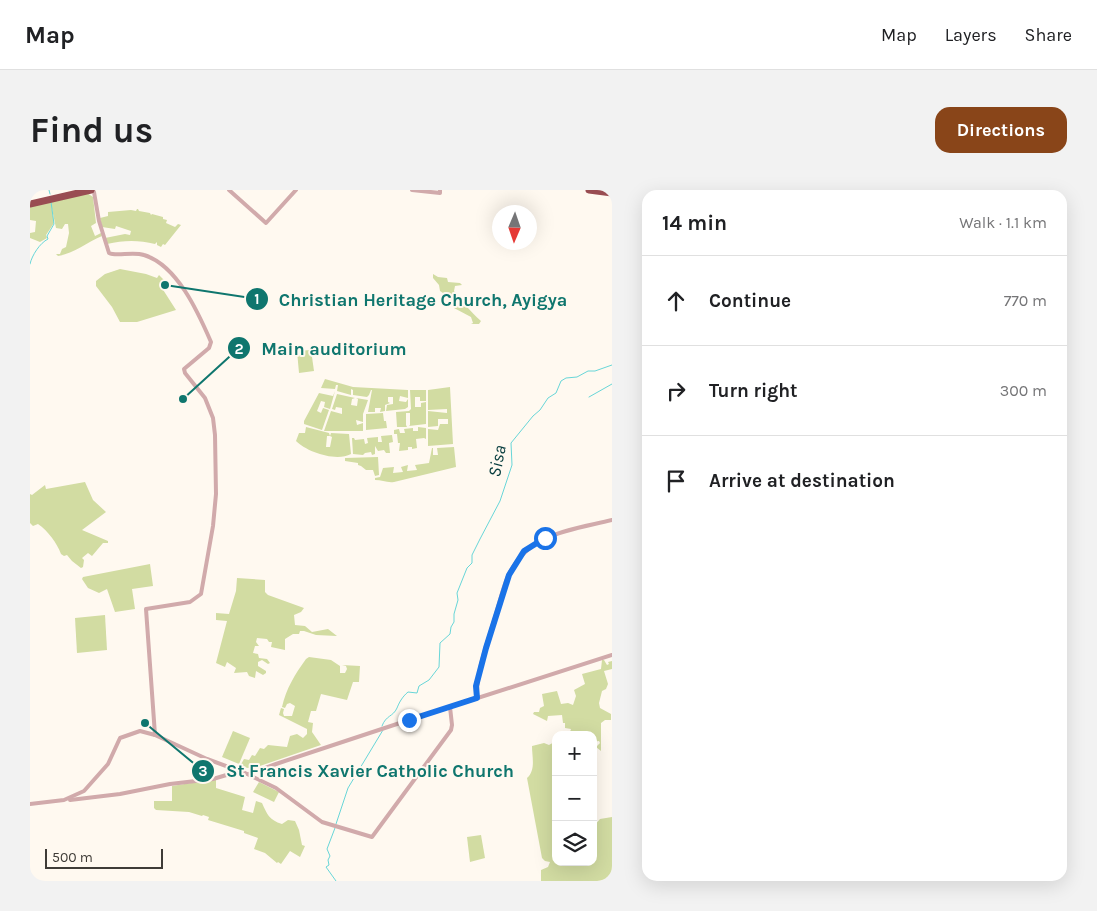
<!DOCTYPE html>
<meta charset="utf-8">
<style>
:root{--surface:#fff;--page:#f2f2f2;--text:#202124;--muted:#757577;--line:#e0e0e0;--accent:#894519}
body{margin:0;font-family:Karla,sans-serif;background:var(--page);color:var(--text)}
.controls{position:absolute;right:15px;bottom:15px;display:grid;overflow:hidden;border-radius:10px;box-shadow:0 5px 20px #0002}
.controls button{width:45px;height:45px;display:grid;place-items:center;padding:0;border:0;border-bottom:1px solid var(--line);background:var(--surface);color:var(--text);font:25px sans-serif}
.compass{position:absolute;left:462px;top:15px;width:45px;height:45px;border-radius:50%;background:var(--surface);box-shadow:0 5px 20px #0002;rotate:182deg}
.scale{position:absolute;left:15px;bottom:12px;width:118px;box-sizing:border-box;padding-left:5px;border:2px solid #3f3c37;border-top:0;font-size:14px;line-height:18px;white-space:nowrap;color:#3f3c37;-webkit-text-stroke:4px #fff9f0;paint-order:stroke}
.stop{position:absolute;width:15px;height:15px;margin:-11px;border:4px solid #1a73e8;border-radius:50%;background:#fff}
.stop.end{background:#1a73e8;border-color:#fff;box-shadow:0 1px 5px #0008}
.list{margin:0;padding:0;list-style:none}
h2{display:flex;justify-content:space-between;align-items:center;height:65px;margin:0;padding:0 20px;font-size:21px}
h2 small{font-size:16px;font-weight:400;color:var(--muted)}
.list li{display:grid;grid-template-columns:32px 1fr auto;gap:15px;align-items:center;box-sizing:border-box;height:90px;padding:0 20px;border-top:1px solid var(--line)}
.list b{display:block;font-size:19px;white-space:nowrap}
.list em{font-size:16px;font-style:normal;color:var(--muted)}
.icon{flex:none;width:28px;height:28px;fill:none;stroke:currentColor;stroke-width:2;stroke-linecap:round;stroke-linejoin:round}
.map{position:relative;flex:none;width:582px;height:691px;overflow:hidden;border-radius:15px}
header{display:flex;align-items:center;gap:30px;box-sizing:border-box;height:70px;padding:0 25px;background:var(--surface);border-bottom:1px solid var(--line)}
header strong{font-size:24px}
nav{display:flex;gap:28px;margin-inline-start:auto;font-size:18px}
.intro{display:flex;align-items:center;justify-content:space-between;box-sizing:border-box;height:120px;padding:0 30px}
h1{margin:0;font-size:35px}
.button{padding:12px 22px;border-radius:15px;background:var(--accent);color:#fff;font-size:18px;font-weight:700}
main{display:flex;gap:30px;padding:0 30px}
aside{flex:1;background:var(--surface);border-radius:15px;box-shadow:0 5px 20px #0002}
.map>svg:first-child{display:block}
</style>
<header>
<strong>Map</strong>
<nav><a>Map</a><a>Layers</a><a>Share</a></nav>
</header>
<div class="intro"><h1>Find us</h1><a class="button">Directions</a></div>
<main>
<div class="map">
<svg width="582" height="691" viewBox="0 0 582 691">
<rect width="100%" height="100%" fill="#fff9f0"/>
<g fill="#d2dca2">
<path d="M57,3L63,7L66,33L61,36L65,46L71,43L72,46C57,52 45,63 28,66L26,64H30L32,59L36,57L39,43L38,34H35L32,39L26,38L21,14L24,33L16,45L17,48L10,52L0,48V43L5,42L6,31L0,30V16Z"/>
<path d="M107,19H108L109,21L120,23L121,25L122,24L133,27V29L137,30L136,33L145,37L148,34L151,35L135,55L133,54L131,57L127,55V52L125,54C109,50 94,50 77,54L75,48L95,44L100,45L101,41L86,36L85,39L72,37L70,28L78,26V22L101,20L106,21Z"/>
<path d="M90,79L116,84L127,88L129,85L134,90L130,95L146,120L107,132H90L82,117L66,96V91L75,84Z"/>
<path d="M403,84L408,87L417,88L418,92L430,93L432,95L425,96L424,101L427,107L426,109L432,116H436C441,121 445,126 451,131L449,134H441L443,133L441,127L424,118L422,110L416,102L413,103L410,101L409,95L403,88Z"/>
<path d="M281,160L284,181L269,183L267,161Z"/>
<path d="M295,189L323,197L378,200V208L370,206L369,211L376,212L378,209V217L375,219L356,221L357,215L363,214V207H358V212L360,213L355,215V221L350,222L351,218H345V222H338L342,200H341L339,205L337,207L323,205V200L321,199V205L307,201L308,195H306L305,199L291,198Z"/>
<path d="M420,197L423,254L398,256V239L408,240L410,234H418V229H408V236L398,237V221L417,223V219L398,220V200Z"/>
<path d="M380,200H396V211H390V207H385V217H391V213L396,212V234L379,236L380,235V223H376V235L377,237H367L366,222L379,221L381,219Z"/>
<path d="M305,201L300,219L294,217L295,212L291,211L287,221L291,223L293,218L299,220L292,240L274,234V231L289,203L303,206Z"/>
<path d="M307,204L325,208L322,209L321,215L327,216L328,209L326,208L338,210L333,224V232L326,230L327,235L333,233V241H294L301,221L312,224V218L306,217L305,220L302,219Z"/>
<path d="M353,223L354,231H356L357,238L336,240V224Z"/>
<path d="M276,237L299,243L300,246H297L296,257H300L302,247L300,246L301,243L319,244L321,264C306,272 277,262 266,251L269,243H275Z"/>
<path d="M388,237L396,238V249L394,248L386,249L387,258L382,259V257H378V260L369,261L370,253H368L367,244H364V240L369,239L370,243H375L374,239L383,238V241H388Z"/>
<path d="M362,245L363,252L359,253L360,263H356L354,260L348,261L345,256V264L342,265L341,262L335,263L333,265L323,264L322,248H324L325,250L334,249L335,254L338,253L337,248L348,247V252H352L351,246Z"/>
<path d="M424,257L426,277L364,292C357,293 352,290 345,290V288L350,287L353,278L364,277L363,283L373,282L371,277L378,275L377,281L387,280L385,275L399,273L402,258H403V265H408L407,258Z"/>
<path d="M348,267L349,285L345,286L343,280H336L331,276L328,275V273L315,271V268Z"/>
<path d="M55,292L63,310L76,322L52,340L78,351V353H73L62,366L58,363L52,368L54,370L53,377L51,378L42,371L37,365L34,366L31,364C27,353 18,341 8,334L3,336L0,333V304L2,305L15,295L16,299Z"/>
<path d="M120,374L123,396L102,399L105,419L85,422L77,399L69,403L58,398L52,389L53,387Z"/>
<path d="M207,388L235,390V402L238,405L274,418L271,422L264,425L265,435L275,436L282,442L298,439L307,446L286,445L274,441H270L269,444H263L255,449V460L241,457L242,452H239L237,449L227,448L226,452L229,456H225L223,463L228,464L229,468L237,469L240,473L238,474L232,470L228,472V476L236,481V483L233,485L226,481L225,488L219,486L217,482L204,483L206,478L197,472L195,477L186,473L197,431L186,430V423L199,424L206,401Z"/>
<path d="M75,425L77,460L47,463L45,428Z"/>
<path d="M279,467L301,470L310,476V483H315L317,479L316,476L312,475L330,476L329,492H323L317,510L291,504L286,521H281L278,532L283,533L282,542L291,555L227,577L218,578L210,576L214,569L219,570L222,565L225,566L230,558L234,559L238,555L257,557L260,546L267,544L273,548L277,544V539L249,525L251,518L254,519L253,523L254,526H262L265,516L260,513L257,514L255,518L252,517C256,499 265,484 276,469Z"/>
<path d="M572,470H574L577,475L579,474L578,472L582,471V479L574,481L578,494L576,499L572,501L569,513L570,518L581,524V530H575L571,533V561L566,557L570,553L569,551L563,552V545H539L541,539L535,538V533H533L532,525L518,526L517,531L503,524L504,522H509L510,518L514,516L512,504L527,501L531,514L538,513L543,515L546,506L544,500L555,494L552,484L571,479Z"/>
<path d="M203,541L220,548L209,574L192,567Z"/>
<path d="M526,551V556L523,558L524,562H526V672H563V637L570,629L582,627V691H511V680L518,677L520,672L515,671L512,668L497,588C506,580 502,567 502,556L514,553L519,555Z"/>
<path d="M186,589V598L215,607L212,620L223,623L226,611L232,613C237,624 239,630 252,634L258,630L265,631L269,640L272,655L275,656L270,667L260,661L251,674L248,672L247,673L235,663L224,659L228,648L214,643V641L178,630L179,627L173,625L172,626L159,622L126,620L124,618V611H142V596Z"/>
<path d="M229,592L249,602L244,612L223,602Z"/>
<path d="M451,645L455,668L440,672L437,647Z"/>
</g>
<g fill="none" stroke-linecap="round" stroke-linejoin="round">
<g stroke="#68d6d8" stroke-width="1">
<path d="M19,0L20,4"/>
<path d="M0,74C2,65 10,53 18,49L17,46L24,34L21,12"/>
<path d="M559,207L582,194"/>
<path d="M352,536C356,525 363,527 367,518C369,513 372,507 378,502L387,503L389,496L399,490L409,477L410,453L420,444L421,437L424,432V424L428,410L427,403L437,378L442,373V365L450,349L470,311L482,275L481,253L503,226L510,220L518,208L526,203L531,191L536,188L547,187L558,181H565L582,175"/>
<path d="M306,634L318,598L353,540"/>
<path d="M305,638L297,659L300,666L298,670L299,675L296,677L306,691"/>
</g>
<g stroke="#d1aaab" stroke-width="4">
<path d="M199,0L236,33L266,0"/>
<path d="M382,0L410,3V0"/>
<path d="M64,2L69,31L79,63C87,67 102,61 114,65C147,75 168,122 181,152L179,158L154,179L155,183L175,208L183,228L185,245L186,304L183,336L171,404L160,412L116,419L125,545"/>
<path d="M447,508C446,484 455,460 462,437C468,420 471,402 478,386C498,343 541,340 582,330"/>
<path d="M219,584L246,574L379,530L582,465"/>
<path d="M40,610L90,604L140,594L183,589L210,581"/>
<path d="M0,614L34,610L54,601L78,574L90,548L110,541L125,545L177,569L215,583L246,598L292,632L342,647L421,540L422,535L420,517"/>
</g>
<g stroke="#994d52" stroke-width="7">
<path d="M559,0L582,3"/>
<path d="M0,14L61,0"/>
</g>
</g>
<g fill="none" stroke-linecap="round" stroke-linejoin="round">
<path stroke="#1a73e8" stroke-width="6" d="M379,530L447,508L446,496L456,458L479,385L494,361L515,348"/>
</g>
<g text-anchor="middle" stroke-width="4" stroke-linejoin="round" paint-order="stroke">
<g font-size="18" font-style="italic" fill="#073d3e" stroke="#fff9f0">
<text transform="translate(467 271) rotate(-79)" y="6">Sisa</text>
</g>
</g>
<path fill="none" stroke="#0f766e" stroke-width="2" d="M135 95L227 109M153 209L209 158M115 533L173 581"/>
<g fill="#0f766e" stroke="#fff9f0" stroke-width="2">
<circle cx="135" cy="95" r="5"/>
<circle cx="153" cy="209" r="5"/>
<circle cx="115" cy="533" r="5"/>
<circle cx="227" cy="109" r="12"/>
<circle cx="209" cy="158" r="12"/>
<circle cx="173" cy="581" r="12"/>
</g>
<g font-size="15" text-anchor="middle" font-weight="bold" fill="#fff">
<text x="227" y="114">1</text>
<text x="209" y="164">2</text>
<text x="173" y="586">3</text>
</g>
<g font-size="18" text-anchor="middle" font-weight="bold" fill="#0f766e" stroke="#fff9f0" stroke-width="4" stroke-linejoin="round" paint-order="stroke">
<text x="393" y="116">Christian Heritage Church, Ayigya</text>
<text x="304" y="165">Main auditorium</text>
<text x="340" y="587">St Francis Xavier Catholic Church</text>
</g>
</svg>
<div class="controls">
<button>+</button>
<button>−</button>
<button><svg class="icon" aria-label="layers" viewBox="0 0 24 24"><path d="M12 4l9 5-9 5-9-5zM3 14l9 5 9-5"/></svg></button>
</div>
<svg class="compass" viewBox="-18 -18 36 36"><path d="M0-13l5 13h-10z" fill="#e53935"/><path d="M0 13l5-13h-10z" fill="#757577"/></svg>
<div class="scale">500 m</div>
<div class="stop" style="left:515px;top:348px"></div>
<div class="stop end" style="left:379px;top:530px"></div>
</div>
<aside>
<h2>14 min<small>Walk · 1.1 km</small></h2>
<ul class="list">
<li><svg class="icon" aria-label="ahead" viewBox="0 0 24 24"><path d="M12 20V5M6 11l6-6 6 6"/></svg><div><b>Continue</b></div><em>770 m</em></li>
<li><svg class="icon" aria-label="right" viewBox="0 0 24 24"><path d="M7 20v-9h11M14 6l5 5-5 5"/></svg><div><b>Turn right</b></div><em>300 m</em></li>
<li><svg class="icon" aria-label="arrive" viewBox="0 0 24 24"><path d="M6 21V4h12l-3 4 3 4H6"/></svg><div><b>Arrive at destination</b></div></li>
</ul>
</aside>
</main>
